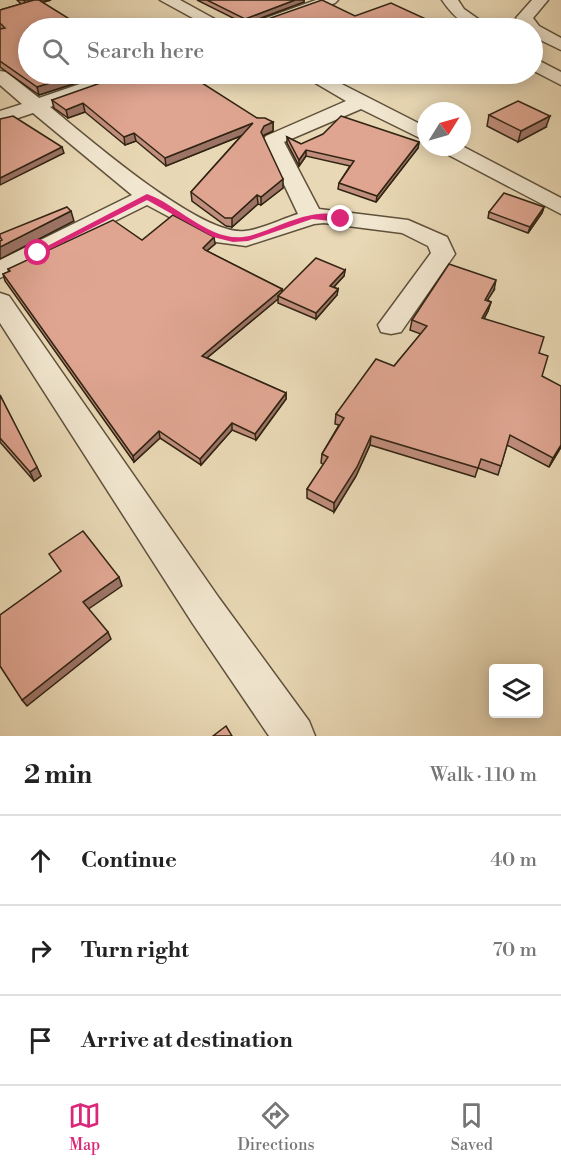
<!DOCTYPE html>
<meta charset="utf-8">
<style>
:root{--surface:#fff;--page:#f6f6f6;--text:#222;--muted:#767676;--line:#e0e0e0;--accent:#db2777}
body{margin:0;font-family:"Libre Bodoni",serif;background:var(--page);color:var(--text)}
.controls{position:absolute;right:18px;bottom:18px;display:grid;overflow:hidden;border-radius:6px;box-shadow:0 3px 15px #0003}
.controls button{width:54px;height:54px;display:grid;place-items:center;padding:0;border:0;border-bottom:2px solid var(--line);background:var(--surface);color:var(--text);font:30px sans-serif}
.compass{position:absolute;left:417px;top:102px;width:54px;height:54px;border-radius:50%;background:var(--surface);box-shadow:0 3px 15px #0003;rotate:53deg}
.stop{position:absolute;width:18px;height:18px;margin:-14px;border:4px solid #db2777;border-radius:50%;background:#fff}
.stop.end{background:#db2777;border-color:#fff;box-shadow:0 2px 6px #0008}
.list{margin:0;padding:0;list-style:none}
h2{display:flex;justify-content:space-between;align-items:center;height:78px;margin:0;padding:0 24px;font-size:26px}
h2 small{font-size:20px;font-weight:400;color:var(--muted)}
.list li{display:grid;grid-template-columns:39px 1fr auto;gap:18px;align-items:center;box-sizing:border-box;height:90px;padding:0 24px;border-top:2px solid var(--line)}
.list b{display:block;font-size:22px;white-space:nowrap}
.list em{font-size:20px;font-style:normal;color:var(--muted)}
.icon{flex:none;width:33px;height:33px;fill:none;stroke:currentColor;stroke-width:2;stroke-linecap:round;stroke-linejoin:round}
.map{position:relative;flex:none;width:561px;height:736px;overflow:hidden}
.search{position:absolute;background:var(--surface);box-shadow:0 3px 15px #0003;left:18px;right:18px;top:18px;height:66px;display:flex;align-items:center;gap:15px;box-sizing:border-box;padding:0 21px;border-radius:33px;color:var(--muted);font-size:22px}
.sheet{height:348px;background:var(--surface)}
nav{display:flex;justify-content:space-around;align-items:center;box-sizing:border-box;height:84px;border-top:2px solid var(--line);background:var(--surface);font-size:16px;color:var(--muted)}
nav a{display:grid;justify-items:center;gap:3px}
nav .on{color:var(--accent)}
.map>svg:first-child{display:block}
</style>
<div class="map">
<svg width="561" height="736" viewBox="0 0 561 736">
<rect width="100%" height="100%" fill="#e9d8b5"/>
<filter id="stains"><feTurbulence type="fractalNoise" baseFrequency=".00333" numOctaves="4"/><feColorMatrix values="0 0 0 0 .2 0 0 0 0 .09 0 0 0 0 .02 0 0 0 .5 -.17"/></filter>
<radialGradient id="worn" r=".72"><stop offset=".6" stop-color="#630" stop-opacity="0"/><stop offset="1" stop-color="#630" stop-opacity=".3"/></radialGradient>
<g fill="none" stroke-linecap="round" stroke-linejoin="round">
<defs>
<g id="minor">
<path d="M160,0H180L231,28H211Z"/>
<path d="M316,0H338L335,3L267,28H245L247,25Z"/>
<path d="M442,0H458L464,9L491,28C468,30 455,19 442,0Z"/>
<path d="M532,0H548L533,18L539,26L561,38V50L532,36V28H524L516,18Z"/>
<path d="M532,57L561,72V85L532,70Z"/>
<path d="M0,71L6,72L39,98L109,74H134L131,78L50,107C86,136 201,237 245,231C263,229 281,219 298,214L263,140L266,136L346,101L300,74H322L426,127V141L361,109L284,142L319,209L408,220L447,237L455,254L401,332L391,334L381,332L378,325L431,253L428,246L402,233L324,223L314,224L246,246L216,242L147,205L0,278V260L132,195L33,113L0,124V111L22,104L0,85Z"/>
<path d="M462,146L561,198V214L441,151L438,147Z"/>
<path d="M0,293L9,296L219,598L309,721L315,736H269L193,624L0,323Z"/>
</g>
</defs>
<use href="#minor" stroke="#5f513b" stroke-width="3"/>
<use href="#minor" fill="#f1e6cf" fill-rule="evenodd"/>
</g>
<g fill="#c08e7d" stroke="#312412" stroke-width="1.5">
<path d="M17,0H51L43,2L104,74L39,95L0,67V10L21,4Z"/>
<path d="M197,0H304V2L245,24Z"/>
<path d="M355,16L443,27L455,28H257V20Z"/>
<path d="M376,74H415L395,83Z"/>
<path d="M52,100L257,118L273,122V131L264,135L263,137L283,188L261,205L258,204L232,227L226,226L192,201L191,192L241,136L166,166L136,141L125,145L85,112L68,118L54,108Z"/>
<path d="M489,115L546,127L518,142L487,126Z"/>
<path d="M287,137L301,144L419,142L418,148L376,202L338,189L339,183L350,166L306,156L299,166L287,143Z"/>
<path d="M544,207L542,213L528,233L488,218L489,212Z"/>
<path d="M142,240L215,244L207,251L282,289V292L345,270L344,276L334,287L338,289L337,295L316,319L278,303V299L207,358L286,393V399L256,440L232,430L201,465L160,438L134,462L5,281L3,274L9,272L8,269Z"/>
<path d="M494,290L487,300L491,302L488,311L484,319L539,353L542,376L561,447L549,467L507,445L498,475L478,468L475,477L370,445L356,476L334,512L307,498V489L324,465L321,463L322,454L339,425L335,424L336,414L394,366L421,334L410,330L412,320Z"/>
<path d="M0,395L41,476L34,481L0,442Z"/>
</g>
<g fill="#9c7466" stroke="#312412" stroke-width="1.5">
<path d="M24,0H51L26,7Z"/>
<path d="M295,0H304V2L245,24V19Z"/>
<path d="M277,24V28H271V27Z"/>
<path d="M78,74H104L39,95L37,87Z"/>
<path d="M396,74H415L395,83Z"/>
<path d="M83,103L85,112L68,118L66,110Z"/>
<path d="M550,116L546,127L518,142L521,131Z"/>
<path d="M273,122V131L264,135L261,141V132L264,126Z"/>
<path d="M253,123V131L166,166L165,158Z"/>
<path d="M134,133L136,141L125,145L124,137Z"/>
<path d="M419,142L418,148L376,202L377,196Z"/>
<path d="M62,147L64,153L0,185V178Z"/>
<path d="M306,150V156L299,166V160Z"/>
<path d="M283,179V188L261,205V197Z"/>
<path d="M257,195L258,204L232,227V218Z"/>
<path d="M544,207L542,213L528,233L530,227Z"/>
<path d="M71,211L74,221L0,259V247Z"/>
<path d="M214,237L215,244L203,254V248Z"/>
<path d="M345,270L344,276L329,292L330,286Z"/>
<path d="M496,280L494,290L482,309L485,300Z"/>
<path d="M282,289V295L278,296V299L202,362V356Z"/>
<path d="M338,289L337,295L316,319V313Z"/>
<path d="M491,302L488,311L479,328L482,318Z"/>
<path d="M286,393V399L256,440L255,434Z"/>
<path d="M232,423V430L201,465L200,459Z"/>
<path d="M159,431L160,438L134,462L133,456Z"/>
<path d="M371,436L370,445L356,476L334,512V503Z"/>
<path d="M561,445V447L549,467L553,458Z"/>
<path d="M37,467L41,476L34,481L30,472Z"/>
<path d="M119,577L122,586L87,610L83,602Z"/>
<path d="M108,632L111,639L27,706L22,700Z"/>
</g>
<g fill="#dfa591" stroke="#312412" stroke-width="1.5">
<path d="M34,0H39L84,28H28V74H78L37,87L0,61V29L5,28L0,23V10Z"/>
<path d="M207,0H295L245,19Z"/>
<path d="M322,0L355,16L391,3L443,27L449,25L455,28H285L277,24L271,27L257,20L268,19Z"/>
<path d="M126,74H188L257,118H265L273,122L264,126L261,132L283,179L261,197L257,195L232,218H225L191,192L253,123L165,158L134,133L124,137L83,103L66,110L52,100Z"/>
<path d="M518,101L550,116L521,131L489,115Z"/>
<path d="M13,116L62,147L0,178V119Z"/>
<path d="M341,116L419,142L377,196L339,183L354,161L306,150L299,160L287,137L301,144L323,134Z"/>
<path d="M504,193L544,207L530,227L489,212Z"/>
<path d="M67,207L71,211L0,247V241L2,240L0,237V234Z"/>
<path d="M173,215L214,237L203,248L205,250L282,289L202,356L286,393L255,434L232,423L200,459L159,431L133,456L3,274L10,271L8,269L113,220L142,240Z"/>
<path d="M316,258L345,270L330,286L338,289L316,313L278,296Z"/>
<path d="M449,264L496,280L485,300L491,302L482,318L544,337L539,353L548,356L542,376L561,386V445L553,458L510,435L501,466L481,459L478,468L371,436L357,467L334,503L307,489L328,457L322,454L344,418L336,414L376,359L394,366L427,326L412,320Z"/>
<path d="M0,395L37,467L30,472L0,438Z"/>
<path d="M83,531L119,577L83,602L108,632L22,700L0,666V615L61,571L49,554Z"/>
<path d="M226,726L232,736H213Z"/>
</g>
<path fill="#db2777" d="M147,194C178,205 209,241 243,237C272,233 317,201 345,219L341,222L312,219L248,241L233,242L213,237L147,200L41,254L34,253Z"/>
<rect width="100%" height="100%" filter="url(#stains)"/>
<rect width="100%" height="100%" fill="url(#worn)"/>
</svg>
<div class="controls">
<button><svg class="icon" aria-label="layers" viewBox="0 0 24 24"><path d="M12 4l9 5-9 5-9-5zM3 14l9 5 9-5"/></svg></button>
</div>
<svg class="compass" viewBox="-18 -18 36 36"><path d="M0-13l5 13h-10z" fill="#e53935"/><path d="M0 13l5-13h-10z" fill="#767676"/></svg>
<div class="stop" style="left:38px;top:253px"></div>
<div class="stop end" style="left:341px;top:219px"></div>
<div class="search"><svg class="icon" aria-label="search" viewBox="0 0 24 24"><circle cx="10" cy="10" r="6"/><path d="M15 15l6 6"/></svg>Search here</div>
</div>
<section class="sheet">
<h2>2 min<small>Walk · 110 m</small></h2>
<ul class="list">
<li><svg class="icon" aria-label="ahead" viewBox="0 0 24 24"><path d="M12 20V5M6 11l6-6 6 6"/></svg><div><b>Continue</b></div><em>40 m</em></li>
<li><svg class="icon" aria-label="right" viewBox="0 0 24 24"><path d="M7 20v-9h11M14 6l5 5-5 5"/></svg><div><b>Turn right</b></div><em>70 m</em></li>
<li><svg class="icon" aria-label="arrive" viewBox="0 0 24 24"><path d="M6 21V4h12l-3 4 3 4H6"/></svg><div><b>Arrive at destination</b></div></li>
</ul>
</section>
<nav>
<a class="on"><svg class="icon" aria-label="map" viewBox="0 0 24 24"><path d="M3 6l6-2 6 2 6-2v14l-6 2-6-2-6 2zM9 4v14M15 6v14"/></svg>Map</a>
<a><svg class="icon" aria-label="directions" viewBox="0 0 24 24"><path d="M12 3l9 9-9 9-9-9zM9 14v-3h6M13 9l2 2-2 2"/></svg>Directions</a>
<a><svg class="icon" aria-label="saved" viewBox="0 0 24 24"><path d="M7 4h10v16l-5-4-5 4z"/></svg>Saved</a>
</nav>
